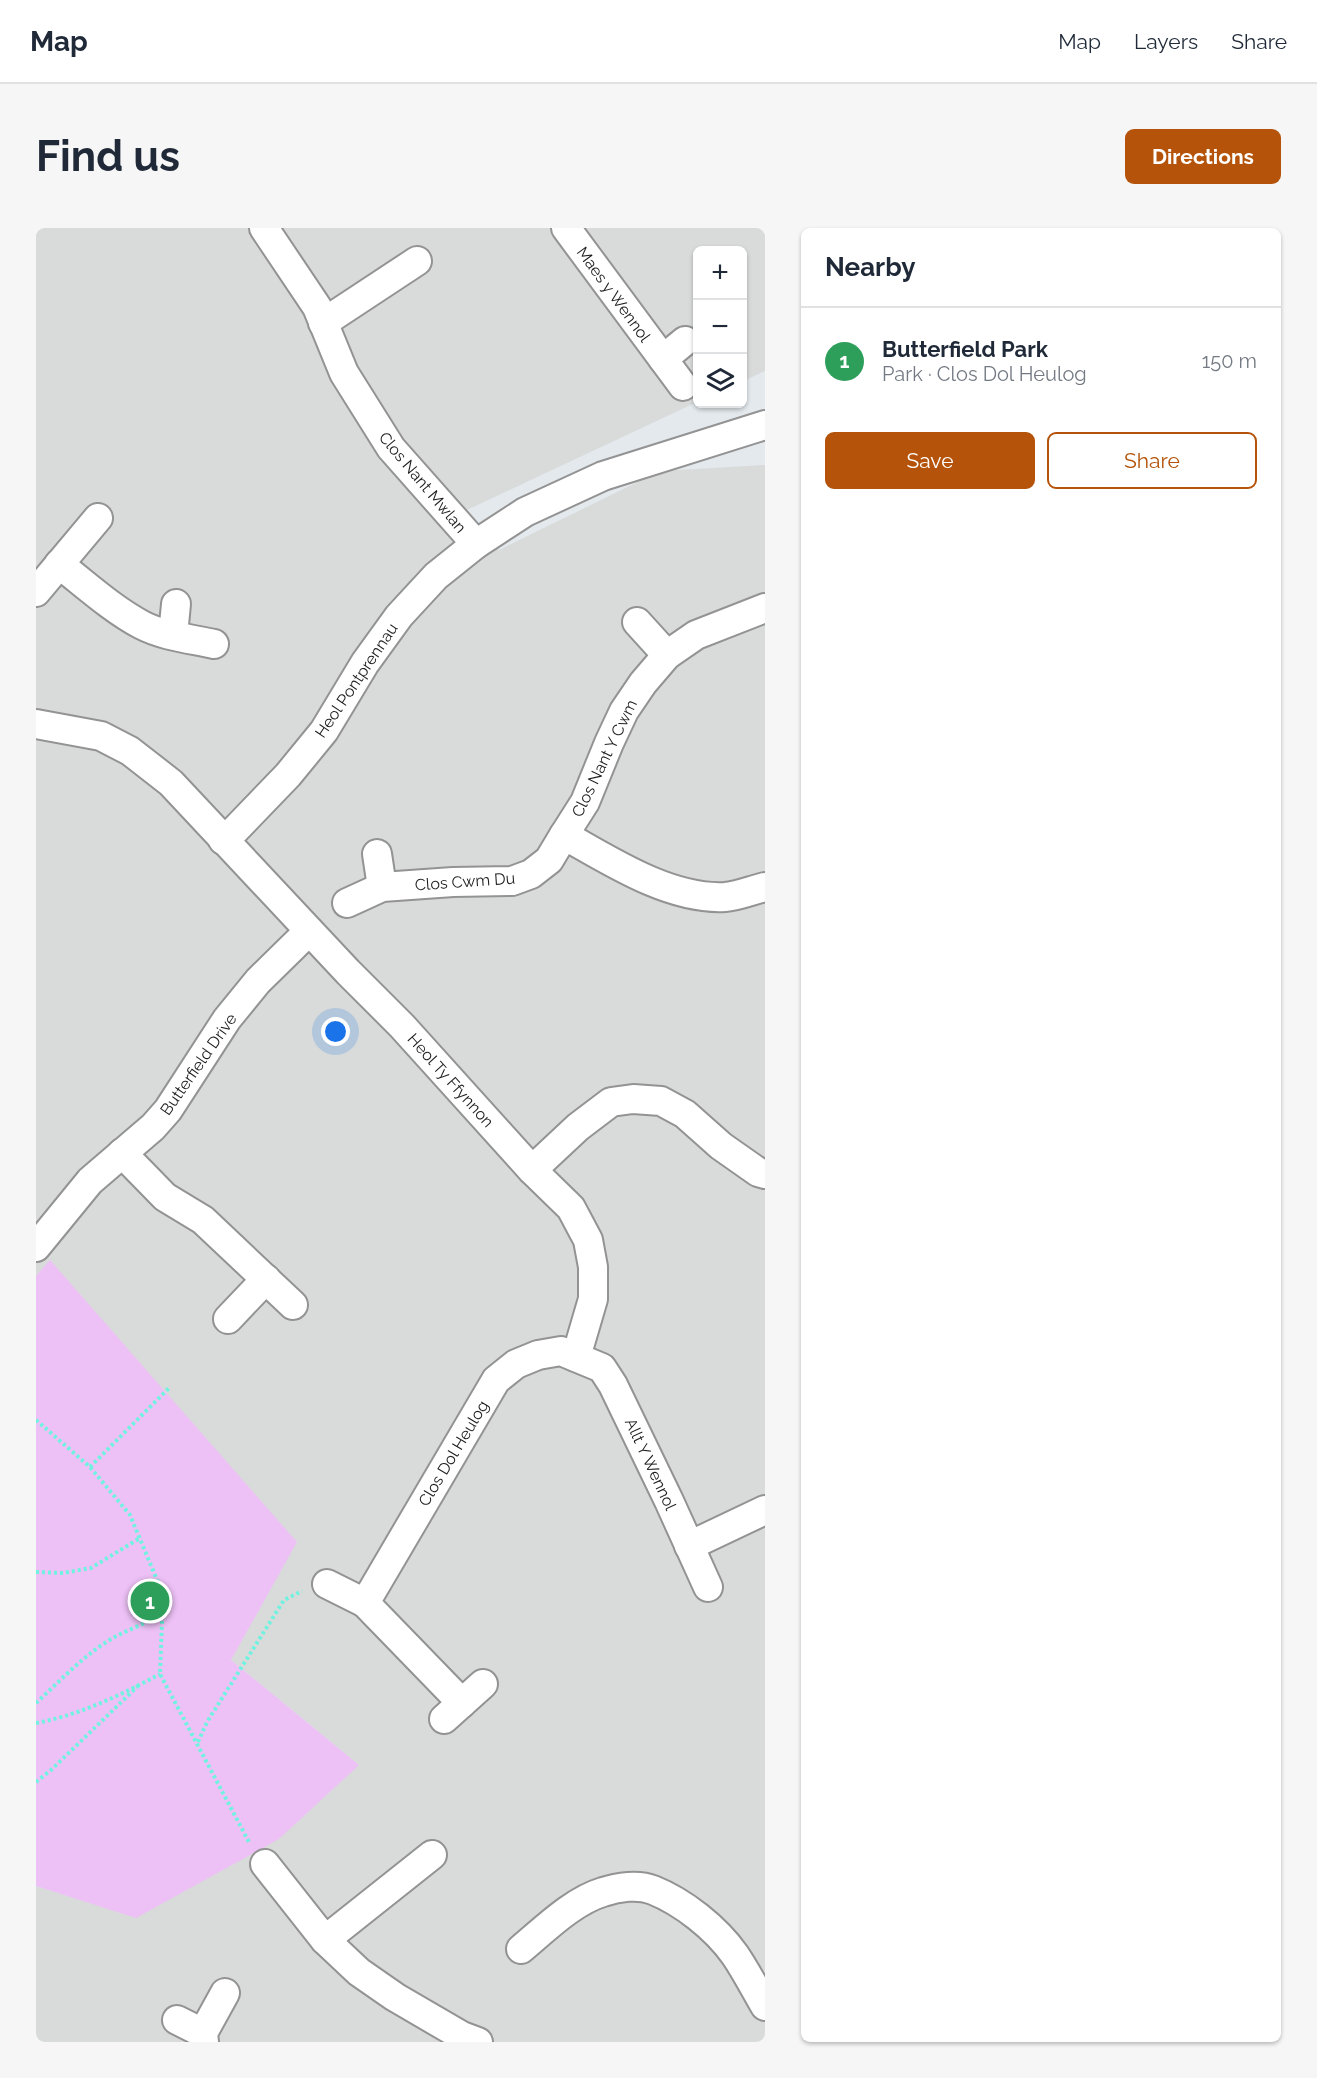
<!DOCTYPE html>
<meta charset="utf-8">
<style>
:root{--surface:#fff;--page:#f6f6f7;--text:#1f2937;--muted:#747a83;--line:#e0e1e3;--accent:#b45309}
body{margin:0;font-family:Raleway,sans-serif;background:var(--page);color:var(--text)}
.controls{position:absolute;right:18px;top:18px;display:grid;overflow:hidden;border-radius:9px;box-shadow:0 2px 4px #0004}
.controls button{width:54px;height:54px;display:grid;place-items:center;padding:0;border:0;border-bottom:2px solid var(--line);background:var(--surface);color:var(--text);font:30px sans-serif}
.you{position:absolute;left:300px;top:804px;width:21px;height:21px;margin:-15px;border:4px solid #fff;border-radius:50%;background:#1a73e8;box-shadow:0 0 0 9px #1a73e833}
.badge{display:grid;place-items:center;width:39px;height:39px;border-radius:50%;background:var(--accent);color:#fff;font-size:20px;font-weight:700}
.pin{position:absolute;translate:-50% -50%;border:3px solid #fff;box-shadow:0 2px 6px #0006}
.list{margin:0;padding:0;list-style:none}
h2{display:flex;justify-content:space-between;align-items:center;height:78px;margin:0;padding:0 24px;font-size:26px}
h2 small{font-size:20px;font-weight:400;color:var(--muted)}
.list li{display:grid;grid-template-columns:39px 1fr auto;gap:18px;align-items:center;box-sizing:border-box;height:108px;padding:0 24px;border-top:2px solid var(--line)}
.list b{display:block;font-size:22px;white-space:nowrap}
.list p{margin:0;font-size:20px;white-space:nowrap;color:var(--muted)}
.list em{font-size:20px;font-style:normal;color:var(--muted)}
.actions{display:flex;gap:12px;padding:18px 24px}
.actions a{flex:1;padding:14px 0;border:2px solid var(--accent);border-radius:9px;text-align:center;font-size:21px;color:var(--accent)}
.actions .main{background:var(--accent);color:#fff}
.icon{flex:none;width:33px;height:33px;fill:none;stroke:currentColor;stroke-width:2;stroke-linecap:round;stroke-linejoin:round}
.map{position:relative;flex:none;width:729px;height:1814px;overflow:hidden;border-radius:9px}
header{display:flex;align-items:center;gap:36px;box-sizing:border-box;height:84px;padding:0 30px;background:var(--surface);border-bottom:2px solid var(--line)}
header strong{font-size:28px}
nav{display:flex;gap:33px;margin-inline-start:auto;font-size:21px}
.intro{display:flex;align-items:center;justify-content:space-between;box-sizing:border-box;height:144px;padding:0 36px}
h1{margin:0;font-size:42px}
.button{padding:15px 27px;border-radius:9px;background:var(--accent);color:#fff;font-size:21px;font-weight:700}
main{display:flex;gap:36px;padding:0 36px}
aside{flex:1;background:var(--surface);border-radius:9px;box-shadow:0 2px 4px #0004}
.map>svg:first-child{display:block}
</style>
<header>
<strong>Map</strong>
<nav><a>Map</a><a>Layers</a><a>Share</a></nav>
</header>
<div class="intro"><h1>Find us</h1><a class="button">Directions</a></div>
<main>
<div class="map">
<svg width="729" height="1814" viewBox="0 0 729 1814">
<rect width="100%" height="100%" fill="#e3e9ed"/>
<path fill="#d9dbda" d="M0,0H729V143L707,153L706,22H662L661,174L431,282L463,322L624,243L729,237V1814H0V1658L101,1689L323,1537L195,1432L0,1048Z"/>
<path fill="#edc1f6" d="M14,1032L261,1314L195,1432L323,1537L243,1611L100,1690L0,1658V1048Z"/>
<g fill="none" stroke-linecap="round" stroke-linejoin="round">
<defs>
<g id="minor">
<path d="M228,0L281,79L308,145L355,220L440,316"/>
<path d="M530,0L647,158"/>
<path d="M287,95L381,33"/>
<path d="M627,131L649,113"/>
<path d="M23,336C50,357 76,381 106,397C127,408 155,411 178,416"/>
<path d="M0,364L62,290"/>
<path d="M601,394L631,427"/>
<path d="M137,407L140,376"/>
<path d="M0,496L65,508L94,523L135,555L312,744L366,798L496,942L535,980L552,1012L557,1039V1071L540,1129"/>
<path d="M528,607L549,574L573,515L588,483L607,455L631,427L660,407L729,380"/>
<path d="M187,612L199,602L252,547L288,503L329,435L363,388L400,348L440,316L489,284L567,248L729,197"/>
<path d="M341,626L346,659"/>
<path d="M311,675L346,659L417,654L476,653L495,646L513,632L528,607C574,633 634,672 689,669C702,668 716,662 729,659"/>
<path d="M86,925L129,969L167,992L257,1077"/>
<path d="M496,942L542,899L575,874L597,871L625,873L649,886L685,918L722,944L729,946"/>
<path d="M0,1019L54,953L117,899L132,882L191,791L222,753L273,703"/>
<path d="M192,1091L230,1051"/>
<path d="M653,1318L729,1282"/>
<path d="M291,1356L329,1375"/>
<path d="M426,1475L329,1375L460,1152L480,1136L502,1127L525,1123L566,1140L577,1157L633,1273L672,1359"/>
<path d="M408,1491L447,1456"/>
<path d="M229,1636L289,1712L323,1744L359,1769L426,1808L442,1814"/>
<path d="M289,1712L396,1627"/>
<path d="M485,1721C509,1701 537,1673 567,1664C582,1659 602,1656 617,1662C647,1674 680,1700 699,1727C710,1743 719,1761 729,1778"/>
<path d="M141,1792L167,1805"/>
<path d="M168,1814L167,1805L189,1765"/>
</g>
</defs>
<use href="#minor" stroke="#939393" stroke-width="32"/>
<g stroke="#6ff2e0" stroke-width="4" stroke-dasharray="3 3" stroke-linecap="butt">
<path d="M0,1192L54,1239L94,1287L124,1359L126,1394L124,1446L214,1616"/>
<path d="M54,1239L133,1160"/>
<path d="M0,1344L27,1345L55,1340L104,1310"/>
<path d="M0,1475C24,1453 47,1428 75,1411C91,1402 109,1396 125,1386"/>
<path d="M0,1495C44,1487 85,1467 124,1446"/>
<path d="M162,1514L171,1494L248,1372L266,1363"/>
<path d="M0,1554L15,1542L102,1458"/>
</g>
<use href="#minor" stroke="#fff" stroke-width="28"/>
</g>
<g text-anchor="middle" stroke-width="5" stroke-linejoin="round" paint-order="stroke">
<g font-size="16" fill="#1c1c1c" stroke="#fff">
<text transform="translate(578 66) rotate(54)" y="6">Maes y Wennol</text>
<text transform="translate(387 254) rotate(50)" y="6">Clos Nant Mwlan</text>
<text transform="translate(320 452) rotate(-56)" y="6">Heol Pontprennau</text>
<text transform="translate(568 530) rotate(-64)" y="6">Clos Nant Y Cwm</text>
<text transform="translate(429 653) rotate(-4)" y="6">Clos Cwm Du</text>
<text transform="translate(162 836) rotate(-55)" y="6">Butterfield Drive</text>
<text transform="translate(415 852) rotate(48)" y="6">Heol Ty Ffynnon</text>
<text transform="translate(417 1225) rotate(-59)" y="6">Clos Dol Heulog</text>
<text transform="translate(615 1236) rotate(65)" y="6">Allt Y Wennol</text>
</g>
</g>
</svg>
<div class="controls">
<button>+</button>
<button>−</button>
<button><svg class="icon" aria-label="layers" viewBox="0 0 24 24"><path d="M12 4l9 5-9 5-9-5zM3 14l9 5 9-5"/></svg></button>
</div>
<div class="you"></div>
<div class="pin badge" style="left:114px;top:1373px;background:#2e9e5b">1</div>
</div>
<aside>
<h2>Nearby<small></small></h2>
<ul class="list">
<li><span class="badge" style="background:#2e9e5b">1</span><div><b>Butterfield Park</b><p>Park · Clos Dol Heulog</p></div><em>150 m</em></li>
</ul>
<div class="actions"><a class="main">Save</a><a>Share</a></div>
</aside>
</main>
